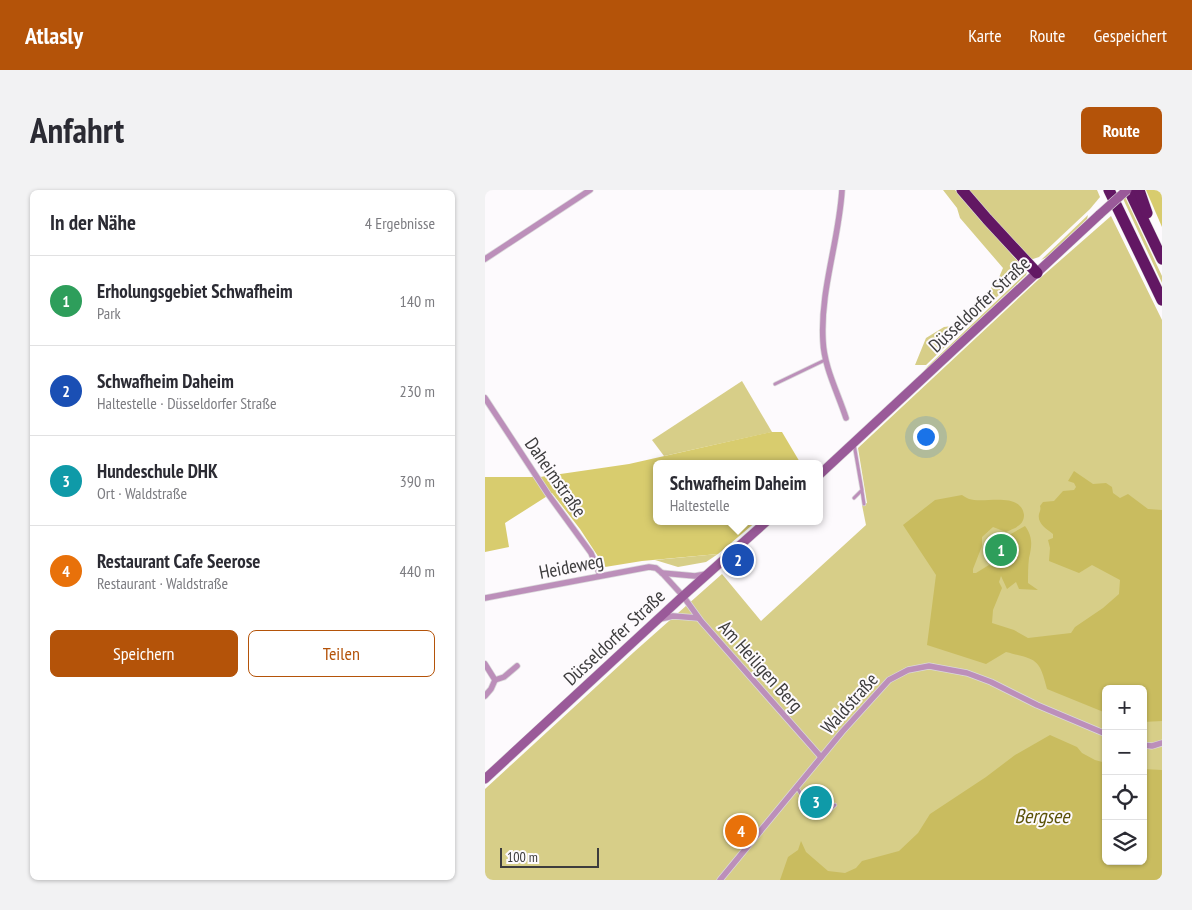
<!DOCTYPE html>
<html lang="de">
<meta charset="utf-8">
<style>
:root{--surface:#fff;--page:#f2f2f3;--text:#2b2b33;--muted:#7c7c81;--line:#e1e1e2;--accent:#b45309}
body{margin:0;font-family:"PT Sans Narrow",sans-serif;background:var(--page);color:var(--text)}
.controls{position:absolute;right:15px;bottom:15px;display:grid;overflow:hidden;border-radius:8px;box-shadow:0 1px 4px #0004}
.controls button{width:45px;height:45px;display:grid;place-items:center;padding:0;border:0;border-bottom:1px solid var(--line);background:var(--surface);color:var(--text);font:25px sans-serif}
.scale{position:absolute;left:15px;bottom:12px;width:99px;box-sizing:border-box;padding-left:5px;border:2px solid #3d3c3d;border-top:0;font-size:14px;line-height:18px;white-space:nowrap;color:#3d3c3d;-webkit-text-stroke:4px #fdfafd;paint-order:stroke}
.you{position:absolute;left:440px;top:246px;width:18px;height:18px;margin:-12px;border:4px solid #fff;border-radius:50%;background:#1a73e8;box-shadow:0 0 0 8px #1a73e833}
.badge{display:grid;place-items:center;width:32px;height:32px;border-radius:50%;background:var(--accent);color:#fff;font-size:16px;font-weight:700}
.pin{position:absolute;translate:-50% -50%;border:2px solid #fff;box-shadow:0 1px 5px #0006}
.popup{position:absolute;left:168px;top:270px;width:170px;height:65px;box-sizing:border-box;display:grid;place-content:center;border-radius:8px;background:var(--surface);filter:drop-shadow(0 1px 4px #0005);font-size:16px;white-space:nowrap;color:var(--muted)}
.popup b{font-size:19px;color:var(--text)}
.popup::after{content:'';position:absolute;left:50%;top:100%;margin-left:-10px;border:10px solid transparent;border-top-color:var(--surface)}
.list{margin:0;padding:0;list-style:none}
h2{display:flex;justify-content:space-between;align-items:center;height:65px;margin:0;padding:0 20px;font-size:21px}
h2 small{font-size:16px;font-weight:400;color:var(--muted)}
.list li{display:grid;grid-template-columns:32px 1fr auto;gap:15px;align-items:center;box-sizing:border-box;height:90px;padding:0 20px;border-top:1px solid var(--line)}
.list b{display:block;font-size:19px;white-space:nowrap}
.list p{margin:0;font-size:16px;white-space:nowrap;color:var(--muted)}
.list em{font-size:16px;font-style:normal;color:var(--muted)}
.actions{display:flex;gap:10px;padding:15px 20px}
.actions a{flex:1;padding:11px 0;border:1px solid var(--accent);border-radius:8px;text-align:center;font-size:18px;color:var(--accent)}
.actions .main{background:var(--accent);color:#fff}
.icon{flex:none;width:28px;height:28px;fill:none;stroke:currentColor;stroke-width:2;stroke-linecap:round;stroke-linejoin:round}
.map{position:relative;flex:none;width:677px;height:690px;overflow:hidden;border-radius:8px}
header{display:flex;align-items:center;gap:30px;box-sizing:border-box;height:70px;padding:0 25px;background:var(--accent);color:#fff}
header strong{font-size:24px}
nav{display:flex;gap:28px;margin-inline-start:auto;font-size:18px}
.intro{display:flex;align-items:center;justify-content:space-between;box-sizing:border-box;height:120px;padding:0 30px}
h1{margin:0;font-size:35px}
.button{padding:12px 22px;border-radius:8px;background:var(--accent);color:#fff;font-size:18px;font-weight:700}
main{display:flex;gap:30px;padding:0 30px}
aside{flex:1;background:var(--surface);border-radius:8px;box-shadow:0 1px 4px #0004}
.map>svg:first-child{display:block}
</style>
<header>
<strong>Atlasly</strong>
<nav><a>Karte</a><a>Route</a><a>Gespeichert</a></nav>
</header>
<div class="intro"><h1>Anfahrt</h1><a class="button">Route</a></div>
<main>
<aside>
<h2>In der Nähe<small>4 Ergebnisse</small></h2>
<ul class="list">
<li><span class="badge" style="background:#2e9e5b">1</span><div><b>Erholungsgebiet Schwafheim</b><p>Park</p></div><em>140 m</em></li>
<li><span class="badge" style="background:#1a4fb4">2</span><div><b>Schwafheim Daheim</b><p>Haltestelle · Düsseldorfer Straße</p></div><em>230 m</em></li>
<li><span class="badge" style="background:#0f9aa8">3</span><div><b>Hundeschule DHK</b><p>Ort · Waldstraße</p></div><em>390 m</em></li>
<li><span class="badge" style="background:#e8710a">4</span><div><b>Restaurant Cafe Seerose</b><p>Restaurant · Waldstraße</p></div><em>440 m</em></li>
</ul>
<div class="actions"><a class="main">Speichern</a><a>Teilen</a></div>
</aside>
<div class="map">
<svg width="677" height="690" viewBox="0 0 677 690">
<rect width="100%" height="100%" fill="#fdfafd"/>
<g fill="#d7ce88" fill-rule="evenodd">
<path d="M458,0H470L536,75L539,81L441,175H430L441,148L459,137L467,136L512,92L518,78L475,28L472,18Z"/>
<path d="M482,0H612L615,7L605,19L554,67L548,69L544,68Z"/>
<path d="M634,0H637L642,11L677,86V93Z"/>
<path d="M603,25L602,29L562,67L556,70Z"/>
<path d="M626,26L677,130V690H0V599L149,462L237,384L276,431L381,335L377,315L382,313L373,258L553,90ZM621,499H658V671H621Z"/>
<path d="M542,82L541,85L434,187L443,176Z"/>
<path d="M257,191L287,242L179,266L167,250Z"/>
<path d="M233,364L221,372L193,377L170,370Z"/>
</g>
<g fill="#d8cc6e">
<path d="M661,0H677V37Z"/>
<path d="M286,242H297L316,274H172V331H272L233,364L157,371L120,377L95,339L67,303L20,333L24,357L0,362V287H55L144,274Z"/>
</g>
<g fill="#c9bc5f">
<path d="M589,281L608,294L621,293L627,297L628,303L635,308L643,304L663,319L677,320V531L658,532V499H621V523L562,499C554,467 551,470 521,462L501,474L442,455L451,385L418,335L450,310L477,305C479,306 481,308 484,309C499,314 536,301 539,325C539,336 529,338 521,342L508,337L497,347V356L488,379V383H491L504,375L512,378L517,357L524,345L540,336C548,347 547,356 544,368C543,376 543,385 543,393L553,400L534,399L531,392L522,399L516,386L514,392L517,398L508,420L507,433L529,440L543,448L586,443L590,437L618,418L634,404L635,390L607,375L594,383L564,371L565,358L563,350L568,348V344C562,339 552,334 554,324C555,321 556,319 555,316L558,312L569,311L578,301L589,300L591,297L589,293L583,291Z"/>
<path d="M565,545L592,557L597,563L610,570L621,573V671H658V579L677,580V690H295L303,667L313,660L316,651L321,662L343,681L360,683L371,678L377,671L414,661L433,643L445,624L501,587L530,565Z"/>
</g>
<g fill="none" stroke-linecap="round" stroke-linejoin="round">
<defs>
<g id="lane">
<path d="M290,194L340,170"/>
<path d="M377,301L379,314"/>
<path d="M369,308L377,300L369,254"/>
<path d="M312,598C319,607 326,626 339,625L350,615"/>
</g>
<g id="street">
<path d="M357,0C354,51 335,100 338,151C339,177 353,203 361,228"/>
<path d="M0,69L105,0"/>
<path d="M0,208L63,304L106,363L115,385"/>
<path d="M177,383L210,386L221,384"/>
<path d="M0,408L164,377L171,378L177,383L198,406L216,431L336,567"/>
<path d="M175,429L188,426L213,428"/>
<path d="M0,474L10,490L6,499L0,506"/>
<path d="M10,490L19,487L32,476"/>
<path d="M658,555L667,556L677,553"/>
<path d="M235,690L357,542L404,490L423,480L444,476L482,483L506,492L552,515L621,544"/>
</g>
<g id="secondary">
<path d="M334,285L615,24"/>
<path d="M0,589L198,406L282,331"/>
</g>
<g id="highway">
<path d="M477,0L502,29L552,83"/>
<path d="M624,0L677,110"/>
<path d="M644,0L677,69"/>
<path d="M654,0L662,23"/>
</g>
</defs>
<use href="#lane" stroke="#dad8da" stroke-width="4.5"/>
<use href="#street" stroke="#dad8da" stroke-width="7"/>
<use href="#secondary" stroke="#dad8da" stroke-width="10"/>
<use href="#highway" stroke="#dad8da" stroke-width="12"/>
<use href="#lane" stroke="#bc8fba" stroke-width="3"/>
<use href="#street" stroke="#bc8fba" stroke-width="5.5"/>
<use href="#secondary" stroke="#9a5a99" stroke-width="9"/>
<use href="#highway" stroke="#621763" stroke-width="11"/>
<defs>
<path id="secondary-bridge" d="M615,24L642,0"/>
</defs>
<use href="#secondary-bridge" stroke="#dad8da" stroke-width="10" stroke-linecap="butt"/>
<use href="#secondary-bridge" stroke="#9a5a99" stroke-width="9"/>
</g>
<g text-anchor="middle" stroke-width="4" stroke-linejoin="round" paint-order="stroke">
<g font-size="19" fill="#3d3c3d" stroke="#fdfafd">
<text transform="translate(494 114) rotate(-43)" y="7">Düsseldorfer Straße</text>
<text transform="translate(71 287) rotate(55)" y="7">Daheimstraße</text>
<text transform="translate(86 376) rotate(-11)" y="7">Heideweg</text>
<text transform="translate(129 447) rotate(-43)" y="7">Düsseldorfer Straße</text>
<text transform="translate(276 476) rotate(48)" y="7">Am Heiligen Berg</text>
<text transform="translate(364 513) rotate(-48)" y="7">Waldstraße</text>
</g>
<g font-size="20" font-style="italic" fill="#5c5309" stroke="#fdfafd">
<text x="557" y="633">Bergsee</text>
</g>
</g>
</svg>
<div class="controls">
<button>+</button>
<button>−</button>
<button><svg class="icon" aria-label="locate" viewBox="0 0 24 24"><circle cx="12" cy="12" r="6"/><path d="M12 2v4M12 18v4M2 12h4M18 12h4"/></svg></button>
<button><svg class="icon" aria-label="layers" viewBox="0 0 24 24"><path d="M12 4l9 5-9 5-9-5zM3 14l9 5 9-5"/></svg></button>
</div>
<div class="scale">100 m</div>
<div class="you"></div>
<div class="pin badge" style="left:516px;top:360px;background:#2e9e5b">1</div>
<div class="pin badge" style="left:253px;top:370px;background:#1a4fb4">2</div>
<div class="popup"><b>Schwafheim Daheim</b>Haltestelle</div>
<div class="pin badge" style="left:331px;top:612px;background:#0f9aa8">3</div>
<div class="pin badge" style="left:256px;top:641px;background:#e8710a">4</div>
</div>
</main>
